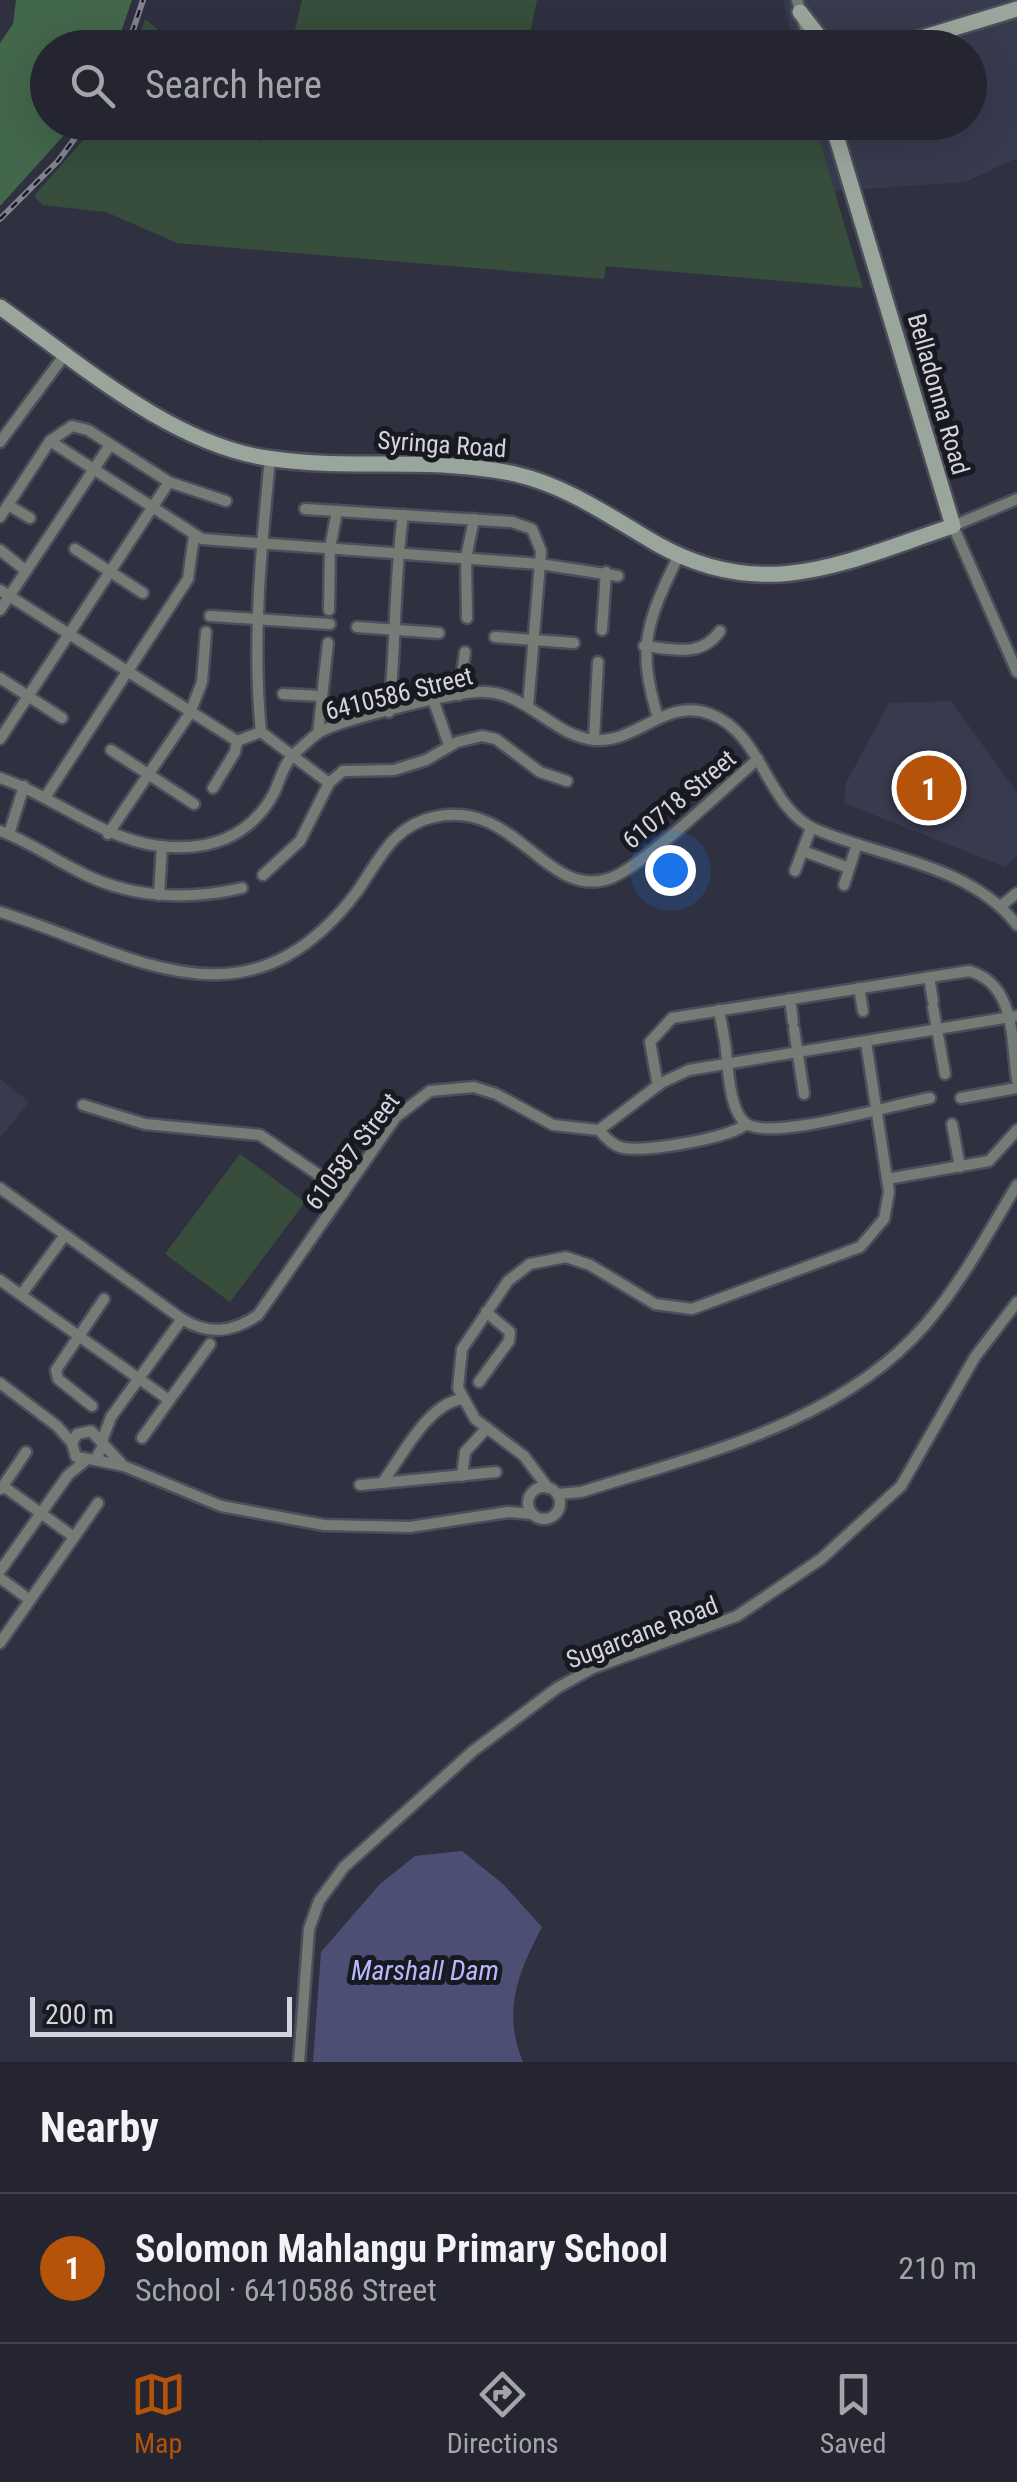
<!DOCTYPE html>
<meta charset="utf-8">
<style>
:root{--surface:#242530;--page:#30313c;--text:#f1f3f6;--muted:#a3a5ab;--line:#41424c;--accent:#b45309}
body{margin:0;font-family:"Roboto Condensed",sans-serif;background:var(--page);color:var(--text)}
.scale{position:absolute;left:30px;bottom:25px;width:262px;box-sizing:border-box;padding-left:10px;border:5px solid #d3d4dd;border-top:0;font-size:28px;line-height:35px;white-space:nowrap;color:#d3d4dd;-webkit-text-stroke:8px #191a21;paint-order:stroke}
.you{position:absolute;left:670px;top:870px;width:35px;height:35px;margin:-25px;border:8px solid #fff;border-radius:50%;background:#1a73e8;box-shadow:0 0 0 15px #1a73e833}
.badge{display:grid;place-items:center;width:65px;height:65px;border-radius:50%;background:var(--accent);color:#fff;font-size:32px;font-weight:700}
.pin{position:absolute;translate:-50% -50%;border:5px solid #fff;box-shadow:0 2px 10px #0006}
.list{margin:0;padding:0;list-style:none}
h2{display:flex;justify-content:space-between;align-items:center;height:130px;margin:0;padding:0 40px;font-size:42px}
h2 small{font-size:32px;font-weight:400;color:var(--muted)}
.list li{display:grid;grid-template-columns:65px 1fr auto;gap:30px;align-items:center;box-sizing:border-box;height:150px;padding:0 40px;border-top:2px solid var(--line)}
.list b{display:block;font-size:38px;white-space:nowrap}
.list p{margin:0;font-size:32px;white-space:nowrap;color:var(--muted)}
.list em{font-size:32px;font-style:normal;color:var(--muted)}
.icon{flex:none;width:55px;height:55px;fill:none;stroke:currentColor;stroke-width:2;stroke-linecap:round;stroke-linejoin:round}
.map{position:relative;flex:none;width:1017px;height:2062px;overflow:hidden}
.search{position:absolute;background:var(--surface);box-shadow:0 10px 40px #0002;left:30px;right:30px;top:30px;height:110px;display:flex;align-items:center;gap:25px;box-sizing:border-box;padding:0 35px;border-radius:55px;color:var(--muted);font-size:38px}
.sheet{height:280px;background:var(--surface)}
nav{display:flex;justify-content:space-around;align-items:center;box-sizing:border-box;height:140px;border-top:2px solid var(--line);background:var(--surface);font-size:28px;color:var(--muted)}
nav a{display:grid;justify-items:center;gap:5px}
nav .on{color:var(--accent)}
.map>svg:first-child{display:block}
</style>
<div class="map">
<svg width="1017" height="2062" viewBox="0 0 1017 2062">
<rect width="100%" height="100%" fill="#303140"/>
<g fill="#383a4e">
<path d="M783,0H1017V158L965,182L832,191L814,123L970,122V48L795,47Z"/>
<path d="M951,701L1017,793V856L1005,867L844,803L846,783L889,703Z"/>
<path d="M0,1079L29,1102L0,1138Z"/>
</g>
<g fill="#374e3c">
<path d="M302,0H537L527,47H291Z"/>
<path d="M145,19L178,47H136Z"/>
<path d="M272,123L735,122L818,135L863,288L606,266L604,279L177,243L106,212L43,205L34,196L98,123H243L261,142Z"/>
<path d="M240,1154L305,1202L230,1302L165,1254Z"/>
</g>
<path fill="#43674b" d="M16,0H132L116,47L48,48V122L75,123L0,206V43L13,24Z"/>
<path fill="#4c4e73" d="M462,1851L503,1884L542,1927C518,1973 502,2012 523,2062H313L321,1952L380,1884L415,1856Z"/>
<g fill="none" stroke-linecap="round" stroke-linejoin="round">
<defs>
<g id="street">
<path d="M797,0L811,48"/>
<path d="M50,441L202,539L540,564L618,576"/>
<path d="M0,442L66,353"/>
<path d="M270,459C261,550 252,642 261,732L329,783"/>
<path d="M1017,499L953,526L1017,672"/>
<path d="M8,505L30,518"/>
<path d="M305,509L512,522L532,529L541,551L528,707"/>
<path d="M0,517L50,441L72,426L88,430L169,482L226,501"/>
<path d="M75,549L143,593"/>
<path d="M0,550L25,570"/>
<path d="M0,590L237,741L261,732"/>
<path d="M0,610L110,445"/>
<path d="M329,610L330,548L337,511"/>
<path d="M210,616L330,624"/>
<path d="M467,618L466,558L474,519"/>
<path d="M357,627L439,633"/>
<path d="M602,630L606,572"/>
<path d="M495,637L574,643"/>
<path d="M644,646C674,649 701,658 720,631"/>
<path d="M0,678L62,718"/>
<path d="M283,694L322,696"/>
<path d="M459,695L465,652"/>
<path d="M434,702L449,745"/>
<path d="M389,712C396,646 394,580 403,515"/>
<path d="M658,718C636,646 647,621 679,555"/>
<path d="M318,733L328,643"/>
<path d="M0,739L169,482"/>
<path d="M594,740L598,662"/>
<path d="M111,750L194,804"/>
<path d="M0,778C56,797 99,838 159,846C207,852 250,838 274,793C280,780 284,763 295,753C302,747 310,739 318,733C339,720 461,690 486,692C529,694 554,737 596,740C638,742 667,697 710,714C763,733 766,807 815,829C882,858 970,864 1017,925"/>
<path d="M213,788L235,752L237,741"/>
<path d="M46,796L188,579L194,536"/>
<path d="M0,831C28,841 50,857 76,870C127,898 186,901 242,888"/>
<path d="M9,834L24,786"/>
<path d="M108,834L190,713L202,682L206,632"/>
<path d="M803,851L849,868"/>
<path d="M795,871L811,828"/>
<path d="M263,875L300,841L329,783L343,771L394,770L426,760L457,742L482,736L496,739L540,772L567,781"/>
<path d="M844,885L857,844"/>
<path d="M159,895L162,846"/>
<path d="M1002,905L1017,893"/>
<path d="M0,912C132,953 245,1038 356,893C379,861 392,826 434,817C517,798 546,902 611,878C646,864 725,787 758,759"/>
<path d="M929,977L933,1001"/>
<path d="M859,988L863,1011"/>
<path d="M790,999L793,1022"/>
<path d="M933,1007L945,1074"/>
<path d="M719,1010L724,1037"/>
<path d="M794,1029L804,1094"/>
<path d="M725,1042C728,1062 728,1112 747,1124C773,1141 895,1104 930,1098"/>
<path d="M658,1086L650,1042L672,1018L969,971C1016,984 1011,1040 1017,1080"/>
<path d="M961,1098L1017,1088"/>
<path d="M83,1105L145,1124L260,1135L344,1192"/>
<path d="M952,1124L960,1167"/>
<path d="M599,1130C606,1138 613,1146 624,1148C646,1152 731,1138 746,1124"/>
<path d="M887,1179L989,1161L1017,1130"/>
<path d="M0,1188L182,1319C208,1335 232,1333 258,1315L396,1117L430,1091L474,1087L496,1094L553,1125L599,1130L661,1083L689,1070L1017,1016"/>
<path d="M0,1280L169,1400"/>
<path d="M21,1295L65,1235"/>
<path d="M479,1382L509,1341L510,1332L486,1312"/>
<path d="M0,1383L57,1426L72,1443"/>
<path d="M92,1406L58,1379L56,1370L104,1299"/>
<path d="M142,1438L210,1344"/>
<path d="M102,1441L111,1417L182,1319"/>
<path d="M103,1446L95,1460L76,1457L72,1443L77,1434L91,1431L121,1463"/>
<path d="M95,1460L124,1466L221,1506L324,1525L410,1527L508,1512L532,1514"/>
<path d="M462,1476L465,1452L487,1428"/>
<path d="M382,1483C402,1457 427,1404 462,1399"/>
<path d="M360,1485L496,1472"/>
<path d="M3,1486L74,1537"/>
<circle cx="544" cy="1503" r="16"/>
<path d="M548,1488L524,1456L475,1419L458,1388L462,1349L508,1281L530,1264L566,1257L590,1265L655,1304L692,1309L860,1247L884,1219L889,1192L866,1042"/>
<path d="M1,1489L26,1452"/>
<path d="M557,1494L581,1492C701,1454 839,1424 925,1325C962,1282 988,1233 1017,1185"/>
<path d="M0,1571L68,1475L85,1461"/>
<path d="M0,1578L30,1600"/>
<path d="M0,1643L98,1503"/>
<path d="M299,2062L309,1929L319,1901L344,1867L473,1751L557,1688L593,1668L737,1616L821,1559L901,1486L975,1357L1017,1302"/>
</g>
<g id="secondary">
<path d="M800,12L828,48"/>
<path d="M888,48L1017,9"/>
<path d="M0,307C78,362 171,444 267,458C349,471 434,456 515,474C568,486 612,518 657,544C765,605 847,561 953,526L832,122"/>
</g>
</defs>
<use href="#street" stroke="#4d4e5c" stroke-width="15"/>
<use href="#secondary" stroke="#4d4e5c" stroke-width="20"/>
<use href="#street" stroke="#757c76" stroke-width="10"/>
<use href="#secondary" stroke="#9aa59c" stroke-width="15"/>
<defs>
<g id="rail">
<path d="M127,48L143,0"/>
<path d="M0,219L58,161L87,122"/>
</g>
</defs>
<use href="#rail" stroke="#82838f" stroke-width="6"/>
<use href="#rail" stroke="#191a21" stroke-width="2.5" stroke-dasharray="8" stroke-linecap="butt"/>
</g>
<g text-anchor="middle" stroke-width="10" stroke-linejoin="round" paint-order="stroke">
<g font-size="25" fill="#d3d4dd" stroke="#191a21">
<text transform="translate(939 394) rotate(74)" y="9">Belladonna Road</text>
<text transform="translate(442 444) rotate(4)" y="9">Syringa Road</text>
<text transform="translate(399 693) rotate(-14)" y="9">6410586 Street</text>
<text transform="translate(679 799) rotate(-40)" y="9">610718 Street</text>
<text transform="translate(352 1151) rotate(-53)" y="9">610587 Street</text>
<text transform="translate(642 1632) rotate(-21)" y="9">Sugarcane Road</text>
</g>
<g font-size="28" font-style="italic" fill="#b5bafa" stroke="#191a21">
<text x="425" y="1980">Marshall Dam</text>
</g>
</g>
</svg>
<div class="scale">200 m</div>
<div class="you"></div>
<div class="pin badge" style="left:929px;top:788px">1</div>
<div class="search"><svg class="icon" aria-label="search" viewBox="0 0 24 24"><circle cx="10" cy="10" r="6"/><path d="M15 15l6 6"/></svg>Search here</div>
</div>
<section class="sheet">
<h2>Nearby<small></small></h2>
<ul class="list">
<li><span class="badge">1</span><div><b>Solomon Mahlangu Primary School</b><p>School · 6410586 Street</p></div><em>210 m</em></li>
</ul>
</section>
<nav>
<a class="on"><svg class="icon" aria-label="map" viewBox="0 0 24 24"><path d="M3 6l6-2 6 2 6-2v14l-6 2-6-2-6 2zM9 4v14M15 6v14"/></svg>Map</a>
<a><svg class="icon" aria-label="directions" viewBox="0 0 24 24"><path d="M12 3l9 9-9 9-9-9zM9 14v-3h6M13 9l2 2-2 2"/></svg>Directions</a>
<a><svg class="icon" aria-label="saved" viewBox="0 0 24 24"><path d="M7 4h10v16l-5-4-5 4z"/></svg>Saved</a>
</nav>
